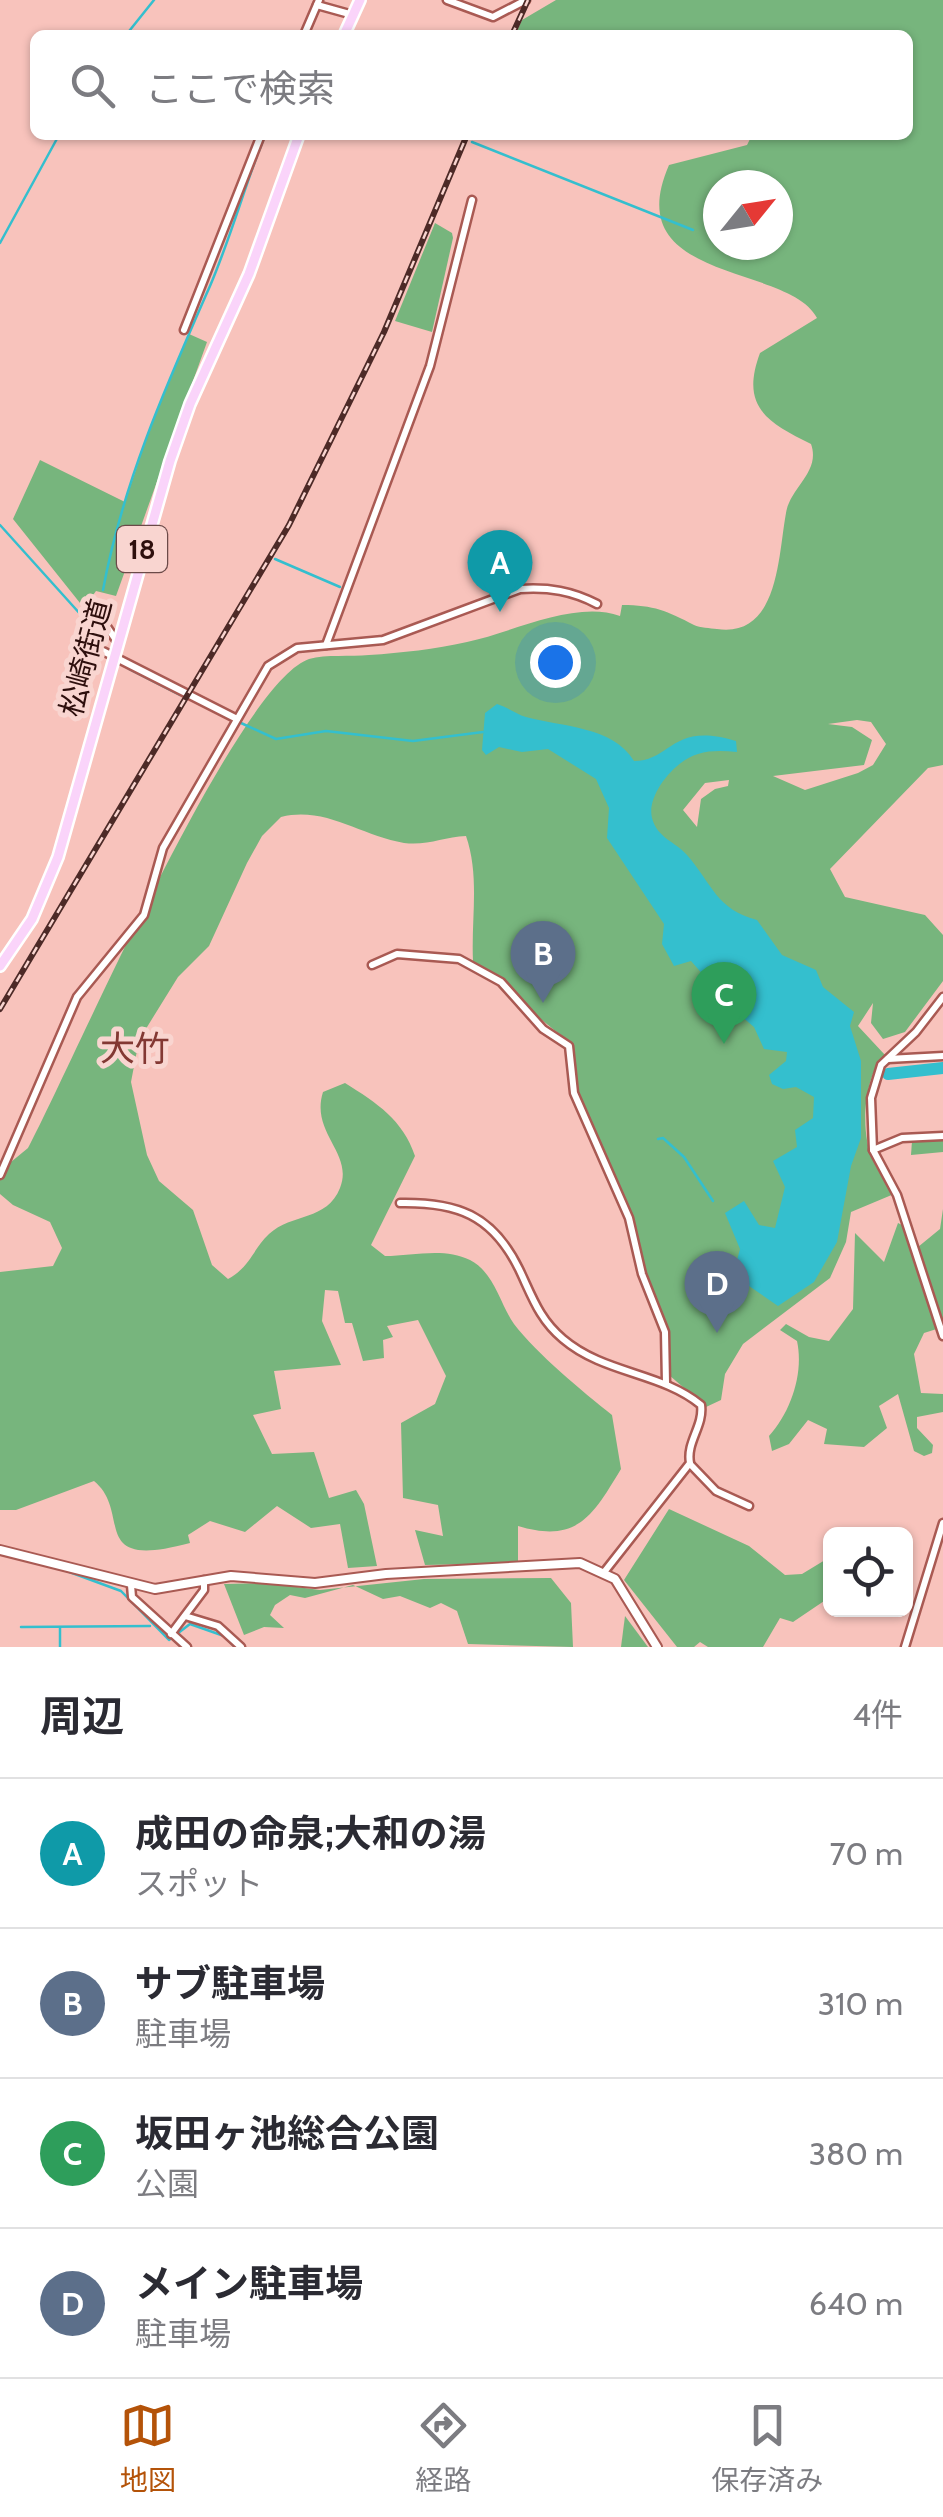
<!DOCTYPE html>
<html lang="ja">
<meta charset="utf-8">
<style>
:root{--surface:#fff;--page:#f7f7f7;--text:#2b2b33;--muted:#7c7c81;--line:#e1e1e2;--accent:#b45309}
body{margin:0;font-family:Cabin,"Noto Sans JP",sans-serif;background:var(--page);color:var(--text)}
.controls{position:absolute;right:30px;bottom:30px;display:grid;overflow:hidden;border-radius:15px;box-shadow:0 2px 8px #0004}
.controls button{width:90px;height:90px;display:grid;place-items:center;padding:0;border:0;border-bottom:2px solid var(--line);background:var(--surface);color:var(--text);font:50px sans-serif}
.compass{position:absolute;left:703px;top:170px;width:90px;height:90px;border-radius:50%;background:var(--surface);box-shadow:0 2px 8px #0004;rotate:60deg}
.you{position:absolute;left:555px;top:662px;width:35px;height:35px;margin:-25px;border:8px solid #fff;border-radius:50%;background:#1a73e8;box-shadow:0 0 0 15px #1a73e833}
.badge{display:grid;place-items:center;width:65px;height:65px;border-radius:50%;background:var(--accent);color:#fff;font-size:32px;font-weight:700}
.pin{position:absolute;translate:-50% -82px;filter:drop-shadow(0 2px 5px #0008)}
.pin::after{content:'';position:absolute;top:52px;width:35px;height:30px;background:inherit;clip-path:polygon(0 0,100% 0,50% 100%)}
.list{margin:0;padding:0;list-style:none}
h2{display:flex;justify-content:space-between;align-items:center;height:130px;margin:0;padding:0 40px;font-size:42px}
h2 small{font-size:32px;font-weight:400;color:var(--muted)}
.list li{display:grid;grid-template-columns:65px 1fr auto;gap:30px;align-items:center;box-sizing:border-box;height:150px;padding:0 40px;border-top:2px solid var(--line)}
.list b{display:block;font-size:38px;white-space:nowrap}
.list p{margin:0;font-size:32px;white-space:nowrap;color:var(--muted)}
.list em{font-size:32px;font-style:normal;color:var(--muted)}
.icon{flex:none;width:55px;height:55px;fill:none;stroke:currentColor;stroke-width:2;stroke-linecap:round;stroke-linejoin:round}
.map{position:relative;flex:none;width:943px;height:1647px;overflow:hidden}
.search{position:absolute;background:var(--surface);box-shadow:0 2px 8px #0004;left:30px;right:30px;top:30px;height:110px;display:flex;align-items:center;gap:25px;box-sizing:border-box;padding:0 35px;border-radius:15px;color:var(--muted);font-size:38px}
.sheet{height:730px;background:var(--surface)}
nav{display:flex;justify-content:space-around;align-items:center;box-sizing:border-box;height:140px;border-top:2px solid var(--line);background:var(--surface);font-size:28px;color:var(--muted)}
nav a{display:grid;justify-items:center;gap:5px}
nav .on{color:var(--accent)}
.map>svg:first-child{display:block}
</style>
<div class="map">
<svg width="943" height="1647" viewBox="0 0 943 1647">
<rect width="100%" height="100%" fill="#f8c3bc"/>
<g fill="#77b57d" fill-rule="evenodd">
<path d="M556,0H943V765L928,768L830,869L845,897L925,915L943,935V981L905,1032L883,1039L871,1023L873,1003L858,1026L885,1055C863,1076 860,1134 873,1160C878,1172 887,1183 894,1194L851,1212L846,1242L830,1278L743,1344L725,1374L721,1400L706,1407L669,1375L666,1326L645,1272L632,1214L578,1092L572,1042C534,1020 511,984 473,961C471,918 480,877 466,836C444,837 427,846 404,843C361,836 326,806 281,817L262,836L247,863L209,946L178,977L139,1040L131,1082L147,1155L159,1181L193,1210L212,1265L228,1279C250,1267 253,1249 269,1234C292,1213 327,1221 340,1188C354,1153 310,1133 323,1092L345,1083C377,1103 403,1120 415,1156L371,1245L385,1256C412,1256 444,1247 470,1260C494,1272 500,1304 514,1324C537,1354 582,1391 612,1415L621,1469C593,1515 578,1544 518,1526V1563L425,1565L415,1530L443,1536L438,1505L403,1498L401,1423L435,1404L446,1376L418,1320L387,1326L393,1337L383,1340L384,1358L363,1361L352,1323H345L338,1291L325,1290L322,1321L341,1365L274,1371L281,1409L253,1415L272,1454L314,1452L329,1498L356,1490L364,1504L377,1566L348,1568L340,1524L311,1528L277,1506L245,1532L210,1521L188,1535L190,1543C86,1571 133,1513 94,1481L16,1510H0V1272L53,1266L62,1248L50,1222L13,1205L0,1194V1171L28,1148C72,1065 236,684 309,659C326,654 351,657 369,655C402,653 435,649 467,642C514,632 575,600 620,616L622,605C654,605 667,611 694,625C700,628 710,628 717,629C779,638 778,556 786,513C790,487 821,472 811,444C767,422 740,407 760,353L817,318C789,263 617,284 669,165L747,145L752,135H908V35H515L522,20ZM718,185H778V245H718ZM857,720L871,722L886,744L873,765L858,773L805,790L773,776L864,765L872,740L852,727L828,724ZM729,780L728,786L715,789L701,799L697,827L683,810L705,783Z"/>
<path d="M435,223L452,233L453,238L432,332L395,321Z"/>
<path d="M189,334L207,342L116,596L96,591L84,608L13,519L40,460L125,502L153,419Z"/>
<path d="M943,1139V1152L911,1155L912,1141Z"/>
<path d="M943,1209V1327L924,1333L914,1354L921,1393L943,1394V1412L917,1417V1428L933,1445L932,1453L924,1456L914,1451L898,1394L879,1406L887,1428L864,1447L824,1444L827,1429L808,1420L789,1444L772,1451L769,1436C791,1412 804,1373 797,1341L780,1330L786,1324L809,1337L829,1341L853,1309L855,1233L884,1262L898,1223L912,1230L918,1247L940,1229Z"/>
<path d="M669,1509L749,1546L785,1575L802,1574L830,1557V1597L793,1622L780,1618L763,1647H708L700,1642L694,1647H677L624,1580Z"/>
<path d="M551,1578L571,1603L573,1647L468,1644L457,1611L441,1603L430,1608L400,1596L383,1599L353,1585L305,1598L290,1595L275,1605L270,1615L284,1628L264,1627L244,1635L224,1584L265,1583L320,1590L424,1579Z"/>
<path d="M625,1616L648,1647H621Z"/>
</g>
<path fill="#34bfce" d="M497,704C507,707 516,714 526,717C562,727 613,726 634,761C671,761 672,721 736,741L737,752C724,751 711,750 698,754C677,759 646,794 652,818C657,838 676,842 687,855C713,885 716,909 757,920L782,955L816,970L823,987L854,1012L850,1026L861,1061V1138L851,1166L837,1242L814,1282L778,1306L733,1275L740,1249L725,1213L744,1201L759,1225L775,1228L785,1187L773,1161L797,1147L795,1130L813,1118L814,1097L796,1087L783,1089L772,1084L769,1075L786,1061L787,1052L764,1049L754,1027L707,987L706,978L691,961L674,966L662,944L664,924L607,838L609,808L596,779L548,749L522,752L499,747L486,755L482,750L485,713Z"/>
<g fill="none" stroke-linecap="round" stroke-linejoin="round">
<g stroke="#34bfce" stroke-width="2.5">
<path d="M322,2L323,0"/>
<path d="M126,35L154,0"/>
<path d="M308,35L319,9"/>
<path d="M472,142L693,230"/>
<path d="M259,151L265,135"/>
<path d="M0,243L59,135"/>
<path d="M0,525L100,636L108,637"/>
<path d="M275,559L340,587"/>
<path d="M103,590C123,482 166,386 210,286C228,244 241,199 257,156"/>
<path d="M129,669L180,695"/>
<path d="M188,698L207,707"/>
<path d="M241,723L276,739L326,731L413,741L483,732"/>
<path d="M658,1139L663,1138L684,1157L713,1201"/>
<path d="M64,1570L121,1591L169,1640L190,1624L224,1636L235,1647"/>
<path d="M21,1627L150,1626"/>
<path d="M60,1628V1647"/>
</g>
<path stroke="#34bfce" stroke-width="12" d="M888,1074L943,1068"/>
<defs>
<g id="minor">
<path d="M447,0L493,17L526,0"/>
<path d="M317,5L353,15"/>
<path d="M304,35L319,0"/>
<path d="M184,330L261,135"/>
<path d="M96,625L107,627L116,640"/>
<path d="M89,644L237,719"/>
<path d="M326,645L430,366L472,200"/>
<path d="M372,965L397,954L459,959L501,982L543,1029L569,1046L574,1093L629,1218L642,1274L665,1332L666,1383"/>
<path d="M943,997L916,1032L881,1065L871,1098L873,1150L897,1195L943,1336"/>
<path d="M888,1059L943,1056"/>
<path d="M873,1150L902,1138L943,1136"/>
<path d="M0,1175L77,997L144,915L163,848L268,666L297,648L383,640L520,589C549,587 572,591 597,604"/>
<path d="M400,1203C456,1202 492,1214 519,1269C532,1296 539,1319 563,1339C604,1374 661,1372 701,1405C704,1426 686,1442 690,1463L605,1571"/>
<path d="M690,1464L716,1491L749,1506"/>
<path d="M131,1585L132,1597L187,1647"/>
<path d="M185,1616L218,1626L241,1647"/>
<path d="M171,1634L204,1590V1580"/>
<path d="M905,1647L943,1523"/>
</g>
<path id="tertiary" d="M0,1550L155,1589L231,1576L315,1583L386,1574L580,1563L615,1579L657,1647"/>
<g id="primary">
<path d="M344,35L360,0"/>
<path d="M0,966L32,919L58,857L170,461L190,404L249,274L299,135"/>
</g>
</defs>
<use href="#minor" stroke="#a95a53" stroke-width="11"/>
<use href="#tertiary" stroke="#a95a53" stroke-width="12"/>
<use href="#primary" stroke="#fff" stroke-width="14"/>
<use href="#minor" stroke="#fff" stroke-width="6"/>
<use href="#tertiary" stroke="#fff" stroke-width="8"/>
<use href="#primary" stroke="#fad4fa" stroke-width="9"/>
<defs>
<g id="rail">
<path d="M512,35L528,0"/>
<path d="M0,1009L289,525L384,332L467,135"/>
</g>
</defs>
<use href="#rail" stroke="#4d2a27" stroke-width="6"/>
<use href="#rail" stroke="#f9d5d0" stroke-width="2.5" stroke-dasharray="8" stroke-linecap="butt"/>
</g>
<g text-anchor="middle" stroke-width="10" stroke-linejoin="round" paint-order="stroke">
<rect fill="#f9d5d0" stroke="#6b4a48" stroke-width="2.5" x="117" y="526" width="50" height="46" rx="8"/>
<g font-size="28" font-weight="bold" fill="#2e0f0d">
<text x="142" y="559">18</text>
</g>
<g font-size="30" fill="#2e0f0d" stroke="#f9d5d0">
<text transform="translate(86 658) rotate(-75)" y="10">松崎街道</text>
</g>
<g font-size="35" fill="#833833" stroke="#f9d5d0">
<text x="135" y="1061">大竹</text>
</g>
</g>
</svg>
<div class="controls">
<button><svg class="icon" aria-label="locate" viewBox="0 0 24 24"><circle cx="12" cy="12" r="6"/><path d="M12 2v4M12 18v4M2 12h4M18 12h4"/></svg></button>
</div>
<svg class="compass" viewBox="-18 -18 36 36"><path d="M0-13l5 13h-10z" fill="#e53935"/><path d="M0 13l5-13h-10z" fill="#7c7c81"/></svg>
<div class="you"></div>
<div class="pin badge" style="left:500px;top:612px;background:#0f9aa8">A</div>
<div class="pin badge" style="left:543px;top:1003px;background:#5c6f8a">B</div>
<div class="pin badge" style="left:724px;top:1044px;background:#2e9e5b">C</div>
<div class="pin badge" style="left:717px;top:1333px;background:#5c6f8a">D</div>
<div class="search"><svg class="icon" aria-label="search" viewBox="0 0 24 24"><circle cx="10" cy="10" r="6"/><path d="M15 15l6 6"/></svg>ここで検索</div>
</div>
<section class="sheet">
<h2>周辺<small>4件</small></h2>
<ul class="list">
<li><span class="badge" style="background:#0f9aa8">A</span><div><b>成田の命泉;大和の湯</b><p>スポット</p></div><em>70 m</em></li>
<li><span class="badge" style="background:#5c6f8a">B</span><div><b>サブ駐車場</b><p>駐車場</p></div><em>310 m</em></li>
<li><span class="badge" style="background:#2e9e5b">C</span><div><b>坂田ヶ池総合公園</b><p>公園</p></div><em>380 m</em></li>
<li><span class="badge" style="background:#5c6f8a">D</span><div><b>メイン駐車場</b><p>駐車場</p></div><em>640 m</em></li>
</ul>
</section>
<nav>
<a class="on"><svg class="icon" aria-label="map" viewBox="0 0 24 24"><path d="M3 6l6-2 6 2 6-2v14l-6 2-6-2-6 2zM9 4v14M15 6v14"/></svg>地図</a>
<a><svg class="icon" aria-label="directions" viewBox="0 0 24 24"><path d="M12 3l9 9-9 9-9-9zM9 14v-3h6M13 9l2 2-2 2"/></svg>経路</a>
<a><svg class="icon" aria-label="saved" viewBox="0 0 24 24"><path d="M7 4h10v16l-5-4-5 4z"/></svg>保存済み</a>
</nav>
